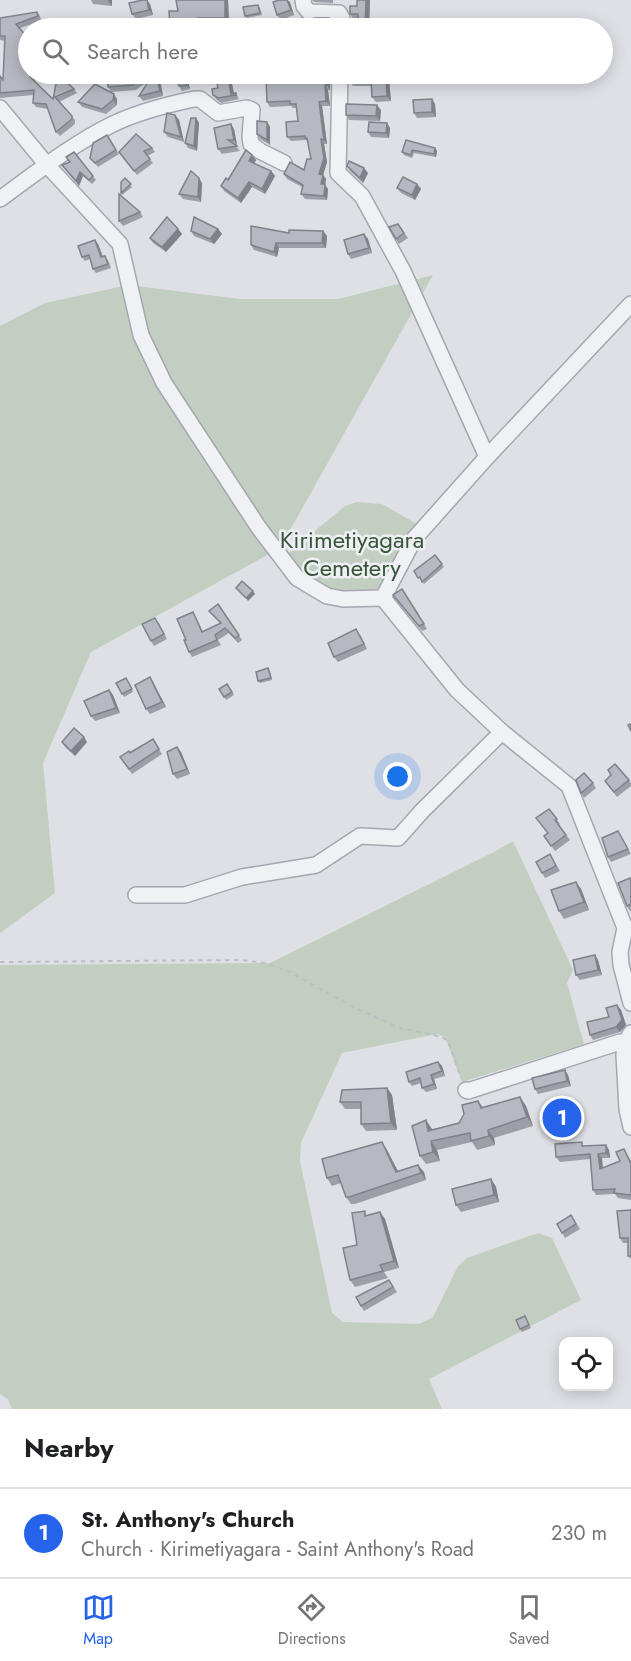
<!DOCTYPE html>
<meta charset="utf-8">
<style>
:root{--surface:#fff;--page:#f6f6f6;--text:#202124;--muted:#757577;--line:#e0e0e0;--accent:#2563eb}
body{margin:0;font-family:Jost,sans-serif;background:var(--page);color:var(--text)}
.controls{position:absolute;right:18px;bottom:18px;display:grid;overflow:hidden;border-radius:12px;box-shadow:0 3px 15px #0003}
.controls button{width:54px;height:54px;display:grid;place-items:center;padding:0;border:0;border-bottom:2px solid var(--line);background:var(--surface);color:var(--text);font:30px sans-serif}
.you{position:absolute;left:398px;top:777px;width:21px;height:21px;margin:-15px;border:4px solid #fff;border-radius:50%;background:#1a73e8;box-shadow:0 0 0 9px #1a73e833}
.badge{display:grid;place-items:center;width:39px;height:39px;border-radius:50%;background:var(--accent);color:#fff;font-size:20px;font-weight:700}
.pin{position:absolute;translate:-50% -50%;border:3px solid #fff;box-shadow:0 2px 6px #0006}
.list{margin:0;padding:0;list-style:none}
h2{display:flex;justify-content:space-between;align-items:center;height:78px;margin:0;padding:0 24px;font-size:26px}
h2 small{font-size:20px;font-weight:400;color:var(--muted)}
.list li{display:grid;grid-template-columns:39px 1fr auto;gap:18px;align-items:center;box-sizing:border-box;height:90px;padding:0 24px;border-top:2px solid var(--line)}
.list b{display:block;font-size:22px;white-space:nowrap}
.list p{margin:0;font-size:20px;white-space:nowrap;color:var(--muted)}
.list em{font-size:20px;font-style:normal;color:var(--muted)}
.icon{flex:none;width:33px;height:33px;fill:none;stroke:currentColor;stroke-width:2;stroke-linecap:round;stroke-linejoin:round}
.map{position:relative;flex:none;width:631px;height:1409px;overflow:hidden}
.search{position:absolute;background:var(--surface);box-shadow:0 3px 15px #0003;left:18px;right:18px;top:18px;height:66px;display:flex;align-items:center;gap:15px;box-sizing:border-box;padding:0 21px;border-radius:33px;color:var(--muted);font-size:22px}
.sheet{height:168px;background:var(--surface)}
nav{display:flex;justify-content:space-around;align-items:center;box-sizing:border-box;height:84px;border-top:2px solid var(--line);background:var(--surface);font-size:16px;color:var(--muted)}
nav a{display:grid;justify-items:center;gap:3px}
nav .on{color:var(--accent)}
.map>svg:first-child{display:block}
</style>
<div class="map">
<svg width="631" height="1409" viewBox="0 0 631 1409">
<rect width="100%" height="100%" fill="#dee0e6"/>
<g fill="#c2cfc0">
<path d="M433,275L280,548L91,652L43,763L55,893L0,933V326L45,303L128,285L240,299H338Z"/>
<path d="M357,502L382,504L417,524L402,544L381,590L374,596L321,588L286,555L345,506Z"/>
<path d="M513,841L573,970L567,983L584,1044L462,1082L445,1037L437,1034L342,1053L301,1143L300,1161L332,1313L343,1322L419,1324L433,1317L458,1266L467,1258L538,1233L552,1238L581,1300L429,1379L442,1409H12L8,1399L0,1394V965L270,963L494,852Z"/>
</g>
<g fill="none" stroke-linecap="round" stroke-linejoin="round">
<defs>
<g id="minor">
<path d="M303,0L304,6L309,12L339,13L342,18V28"/>
<path d="M340,74L338,173L362,196L403,271L487,457"/>
<path d="M0,108L47,165L120,244L141,335L164,383L259,528L297,578L327,596L343,599L383,598"/>
<path d="M0,199C36,173 71,145 111,125C137,112 165,105 194,99H200L218,113L247,108L252,110L250,137L251,144L260,151L284,163"/>
<path d="M631,304L487,457L414,539L383,598L457,690L502,732L569,786L625,928L620,952L621,965L631,1003"/>
<path d="M136,895H185L242,877L316,865L360,836L398,838L422,811L502,732"/>
<path d="M631,1033L625,1043L624,1055L627,1109L631,1127"/>
<path d="M466,1090L468,1091L620,1042L625,1043"/>
</g>
</defs>
<use href="#minor" stroke="#a4a7af" stroke-width="18"/>
<path stroke="#bcbec5" stroke-width="2" stroke-dasharray="4.5 4.5" stroke-linecap="butt" d="M0,962L240,960L266,963L288,971L353,1007L400,1028L442,1037L448,1041L461,1078"/>
<use href="#minor" stroke="#f0f1f5" stroke-width="15"/>
</g>
<g fill="#9d9fa7">
<path d="M91,0H112V6L93,4Z"/>
<path d="M228,0L229,23H201L202,28H170L178,11Z"/>
<path d="M279,0H288L294,15L281,20L277,15Z"/>
<path d="M312,0H333V3L314,2Z"/>
<path d="M357,0H370L369,28L359,19H353L350,14L357,6Z"/>
<path d="M150,4L153,15L136,19L132,14Z"/>
<path d="M258,5L260,8L262,15L247,18L245,16Z"/>
<path d="M37,12L40,16L41,21L20,28L28,74H49L34,81L53,99L74,89L77,93L59,102L75,120V124L60,136L56,132L48,109L36,107L33,103V95L0,98V76L3,80L5,41L0,40V18Z"/>
<path d="M107,74H158L159,75L163,96L143,101L139,96L150,80L136,90L111,92L108,87Z"/>
<path d="M175,74H186L190,89L182,91L179,86Z"/>
<path d="M215,74H230L234,93H236L239,99L221,103L216,99L213,95L218,88Z"/>
<path d="M350,74H416V81L389,80L391,101L376,102L372,97L371,86H353L350,81Z"/>
<path d="M327,76L330,81V90H328L330,106H322L327,144H324L327,162L323,175L326,179L325,185L328,189L327,200L305,199L301,194L302,187L287,179L284,174L304,170L311,159L308,142L306,140L291,141L287,137L298,121L296,108H293L291,106L270,107L267,102Z"/>
<path d="M117,99V105L106,114L82,107L78,102Z"/>
<path d="M432,99L435,104L436,117L417,118L414,113Z"/>
<path d="M381,110L380,121L349,120L346,115Z"/>
<path d="M175,115L179,120L184,142L168,137L164,132Z"/>
<path d="M196,118L199,123L197,151L188,148L185,143Z"/>
<path d="M267,122L270,127V145L260,139L257,134Z"/>
<path d="M387,123L390,128L389,138L371,137L368,132Z"/>
<path d="M234,129L237,145H235L240,151L222,154L218,149Z"/>
<path d="M107,135L119,154L98,167L90,158Z"/>
<path d="M406,140L435,148L437,151L436,157L414,153L412,158L404,155L402,152Z"/>
<path d="M152,148L155,152L147,156L153,163L137,175L119,152Z"/>
<path d="M74,152L96,180L92,184L83,176L79,186L62,165L69,162L66,157Z"/>
<path d="M252,155L256,160L254,163L271,171L275,176L265,194L252,187L241,203L224,191L221,186Z"/>
<path d="M347,166L368,173L363,183L350,171Z"/>
<path d="M125,178L132,187L122,195L121,193Z"/>
<path d="M202,183L201,202L183,199L179,194Z"/>
<path d="M417,184L421,189L415,200L401,193L397,188Z"/>
<path d="M140,212L143,217L123,226L119,221Z"/>
<path d="M398,224L408,238L399,244L396,239Z"/>
<path d="M178,229L182,234L166,252L153,243L150,238Z"/>
<path d="M218,229L222,234L214,244L194,236L191,231Z"/>
<path d="M323,231L327,236L326,248H279L277,257L254,250L251,245L289,233Z"/>
<path d="M364,234L368,239L372,253L351,259L348,254Z"/>
<path d="M98,244L103,256L108,260L111,268L96,273L93,269L90,259L85,261L82,257Z"/>
<path d="M435,555L444,567L424,584L414,571Z"/>
<path d="M402,589L427,629L422,631L397,600Z"/>
<path d="M218,604L242,640L238,643L229,633L218,640L221,645L192,657L189,652L186,640L196,617L203,632L220,623L209,611Z"/>
<path d="M159,623L167,639L154,646L151,641Z"/>
<path d="M360,634L367,649L338,662L334,657Z"/>
<path d="M268,668L270,671L272,680L260,683L258,681Z"/>
<path d="M126,678L133,692L124,697L116,683Z"/>
<path d="M153,682L166,707L150,714L146,709Z"/>
<path d="M227,684L234,695L226,700L219,689Z"/>
<path d="M109,690L113,695L120,713L95,721L91,716Z"/>
<path d="M153,739L162,754L132,774L120,757Z"/>
<path d="M62,742H87L75,756L65,747Z"/>
<path d="M177,747L181,752L190,774L177,779L173,774Z"/>
<path d="M629,780L631,783V786L617,797L605,781Z"/>
<path d="M593,783L596,788L584,798L581,793Z"/>
<path d="M549,809L560,824L559,825L570,840L555,851L544,836L548,833Z"/>
<path d="M618,831L631,854L611,862L608,857Z"/>
<path d="M550,854L560,871L545,878L542,873Z"/>
<path d="M631,880V911H630L627,906Z"/>
<path d="M576,882L581,889L589,910L564,919L559,911Z"/>
<path d="M595,955L598,960L602,975L580,980L576,975Z"/>
<path d="M617,1005L621,1010L626,1025L620,1032L593,1040L590,1035L609,1017Z"/>
<path d="M438,1062L442,1066L445,1076L434,1079L437,1089L426,1092L422,1088L421,1083L412,1086L409,1082Z"/>
<path d="M565,1070L568,1075L571,1086L538,1094L535,1089Z"/>
<path d="M387,1088L392,1095L397,1130L366,1131L361,1124V1109H345L340,1102Z"/>
<path d="M520,1097L526,1106L533,1126L494,1138L495,1145L477,1150L472,1142L437,1150L440,1161L426,1164L420,1156L426,1120L432,1130L459,1123L478,1101L483,1107Z"/>
<path d="M382,1142L387,1150L398,1172H424L426,1180L355,1204H351L346,1197L341,1183L332,1186L327,1178Z"/>
<path d="M606,1145L609,1150L610,1158H602L603,1168L620,1161L627,1154L631,1161V1200L618,1198L615,1194L596,1195L593,1190L590,1159L560,1162L556,1157L584,1146Z"/>
<path d="M491,1179L496,1187L499,1202L461,1212L456,1205Z"/>
<path d="M631,1210V1259L628,1256V1243H623L620,1238Z"/>
<path d="M380,1212L385,1219L399,1268L384,1272L388,1278L355,1287L350,1280L357,1245L368,1216Z"/>
<path d="M571,1215L580,1229L565,1238L557,1224Z"/>
<path d="M389,1280L397,1292L364,1311L361,1306Z"/>
<path d="M525,1316L531,1328L522,1332L520,1329Z"/>
</g>
<g fill="#7f8288">
<path d="M108,0H112V6L108,1Z"/>
<path d="M147,0L150,4L153,15L149,10Z"/>
<path d="M225,0H228L229,23L225,18Z"/>
<path d="M287,0L290,2L294,15L291,10Z"/>
<path d="M366,0H370L369,28H365Z"/>
<path d="M198,18L201,23L202,28H199Z"/>
<path d="M329,18L332,23V28H329Z"/>
<path d="M156,74H158L159,75L163,96L160,91Z"/>
<path d="M184,74H186L190,89L187,85Z"/>
<path d="M228,74H230L234,95L231,94Z"/>
<path d="M412,74H416V81L412,76Z"/>
<path d="M386,75L389,80L391,101L387,96Z"/>
<path d="M327,76L330,81V90L327,85Z"/>
<path d="M325,85L328,90L330,106L326,101Z"/>
<path d="M114,94L117,99V105L113,100Z"/>
<path d="M432,99L435,104L436,117L432,112Z"/>
<path d="M319,102L322,106L327,144L324,140Z"/>
<path d="M377,105L381,110L380,121L376,116Z"/>
<path d="M175,115L179,120L184,142L181,137Z"/>
<path d="M196,118L199,123L197,151L194,146Z"/>
<path d="M267,122L270,127V145L267,140Z"/>
<path d="M387,123L390,128L389,138L386,133Z"/>
<path d="M231,124L234,129L237,145L234,140Z"/>
<path d="M321,139L324,144L327,162L323,175L326,179L325,185L328,189L327,200L324,196L319,174Z"/>
<path d="M435,148L437,151L436,157L434,154Z"/>
<path d="M252,155L256,160L253,166L249,161Z"/>
<path d="M364,168L368,173L363,183L360,178Z"/>
<path d="M271,171L275,176L265,194L262,189Z"/>
<path d="M80,172L83,176L79,186L76,181Z"/>
<path d="M199,178L202,183L201,202L198,197Z"/>
<path d="M249,182L252,187L241,203L238,198Z"/>
<path d="M417,184L421,189L415,200L412,195Z"/>
<path d="M178,229L182,234L166,252L162,247Z"/>
<path d="M218,229L222,234L214,244L210,239Z"/>
<path d="M323,231L327,236L326,248L322,243Z"/>
<path d="M364,234L368,239L372,253L369,248Z"/>
<path d="M95,240L98,244L104,261L101,257Z"/>
<path d="M276,243L279,248L277,257L274,252Z"/>
<path d="M253,591L255,594L248,601L246,598Z"/>
<path d="M150,677L153,682L166,707L162,702Z"/>
<path d="M109,690L113,695L120,713L116,708Z"/>
<path d="M84,737L87,742L75,756L71,751Z"/>
<path d="M177,747L181,752L190,774L187,769Z"/>
<path d="M576,882L581,889L589,910L584,902Z"/>
<path d="M595,955L598,960L602,975L598,970Z"/>
<path d="M617,1005L621,1010L626,1025L620,1032L616,1027Z"/>
<path d="M438,1062L442,1066L445,1076L442,1071Z"/>
<path d="M565,1070L568,1075L571,1086L567,1081Z"/>
<path d="M431,1075L434,1079L437,1089L434,1084Z"/>
<path d="M387,1088L392,1095L397,1130L391,1123Z"/>
<path d="M520,1097L526,1106L533,1126L527,1117Z"/>
<path d="M426,1120L432,1129L435,1140L428,1131Z"/>
<path d="M488,1130L494,1138L495,1145L489,1136Z"/>
<path d="M431,1141L437,1150L440,1161L433,1152Z"/>
<path d="M382,1142L387,1150L402,1179L396,1172Z"/>
<path d="M606,1145L609,1150L610,1158L606,1153Z"/>
<path d="M598,1154L602,1158L603,1174L600,1169Z"/>
<path d="M418,1165L424,1172L426,1180L421,1173Z"/>
<path d="M491,1179L496,1187L499,1202L494,1195Z"/>
<path d="M380,1212L385,1219L399,1268L394,1261Z"/>
</g>
<g fill="#b6b9c2" stroke="#7f8288" stroke-width="1.5">
<path d="M143,0H147L149,10L132,14L129,3Z"/>
<path d="M176,0H225V18H198L199,28H170L169,11H178Z"/>
<path d="M279,0H287L291,10L277,15L273,2Z"/>
<path d="M357,0H366L365,28H359L358,14H350V6H357Z"/>
<path d="M258,5L260,13L245,16L243,7Z"/>
<path d="M37,12L38,16L16,24L28,38V62L27,68L28,67V74H36L30,77L53,99L58,74L74,89L55,97L72,116V119L56,132L46,104L33,103L34,90L0,93V76L3,80L5,36H0V18Z"/>
<path d="M314,18H329V28H290V21L314,20Z"/>
<path d="M87,19L92,26L87,28H76L74,26Z"/>
<path d="M233,22V28H222V24Z"/>
<path d="M410,25L424,26V28H410Z"/>
<path d="M107,74H148L133,85L108,87Z"/>
<path d="M153,74H156L160,91L139,96Z"/>
<path d="M175,74H184L187,85L179,86Z"/>
<path d="M215,74H228L231,94L236,93V95L218,98L213,95L212,89L218,88Z"/>
<path d="M287,74L327,76V85H325L326,101L319,102L324,140L321,139L324,158L319,174L323,175L321,184H325L324,196L301,194L303,185L284,174L290,162L304,170L307,159H311L307,138H305V136L287,137L286,122L298,121L296,104H290V101L267,102L266,78H287Z"/>
<path d="M350,74H412V76L386,75L387,96L372,97L371,81H350Z"/>
<path d="M95,84L114,94L113,100L102,109L78,102Z"/>
<path d="M432,99V112L414,113L413,100Z"/>
<path d="M346,104L377,105L376,116L346,115Z"/>
<path d="M167,113L175,115L181,137L164,132Z"/>
<path d="M191,118H196L194,146L185,143Z"/>
<path d="M257,121L267,122V140L257,134Z"/>
<path d="M369,122L387,123L386,133L368,132Z"/>
<path d="M231,124L234,140H228L237,146L218,149L214,128Z"/>
<path d="M136,134L152,148L144,151L150,159L134,171L119,152Z"/>
<path d="M107,135L116,150L95,163L90,158L93,143Z"/>
<path d="M406,140L435,148L434,154L412,150L411,155L402,152Z"/>
<path d="M246,150L252,155L249,161L271,171L262,189L249,182L238,198L221,186L226,178L228,180Z"/>
<path d="M74,152L93,176L89,180L80,172L76,181L62,165L70,162L66,157Z"/>
<path d="M349,161L364,168L360,178L347,166Z"/>
<path d="M191,171L199,178L198,197L179,194Z"/>
<path d="M403,177L417,184L412,195L397,188Z"/>
<path d="M125,178L131,184L121,193V182Z"/>
<path d="M119,194L140,212L119,221Z"/>
<path d="M167,217L178,229L162,247L150,238Z"/>
<path d="M194,217L218,229L210,239L191,231Z"/>
<path d="M398,224L404,233L396,239L389,227Z"/>
<path d="M251,226L289,233V230L323,231L322,243H276L274,252L251,245Z"/>
<path d="M364,234L369,248L348,254L344,240Z"/>
<path d="M95,240L101,257L105,256L108,264L93,269L89,255L82,257L78,246Z"/>
<path d="M435,555L442,564L422,582L420,577L418,578L414,571Z"/>
<path d="M242,581L253,591L246,598L236,588Z"/>
<path d="M402,589L424,624L419,626L393,595Z"/>
<path d="M218,604L239,635L235,638L225,628L215,635L217,640L189,652L184,640H186L177,619L193,612L202,632L221,623L209,611Z"/>
<path d="M155,618L164,634L151,641L142,624Z"/>
<path d="M356,629L364,644L334,657L328,643Z"/>
<path d="M268,668L271,678L258,681L256,672Z"/>
<path d="M150,677L162,702L146,709L135,685Z"/>
<path d="M126,678L132,689L122,694L116,683Z"/>
<path d="M227,684L232,692L224,697L219,689Z"/>
<path d="M109,690L116,708L91,716L84,701Z"/>
<path d="M630,724L631,725V731L628,725Z"/>
<path d="M74,728L84,737L71,751L62,742Z"/>
<path d="M153,739L159,749L129,769L120,757L129,751L130,753Z"/>
<path d="M177,747L187,769L173,774L167,752Z"/>
<path d="M615,764L629,780L614,792L605,781L611,775L608,770Z"/>
<path d="M584,773L593,783L581,793L576,780Z"/>
<path d="M549,809L557,819L555,820L566,835L551,846L544,836L548,833L536,818Z"/>
<path d="M618,831L628,849L608,857L602,838Z"/>
<path d="M550,854L556,866L542,873L536,862Z"/>
<path d="M630,878L631,881V904L627,906L618,883Z"/>
<path d="M576,882L584,902L559,911L551,890Z"/>
<path d="M595,955L598,970L576,975L573,960Z"/>
<path d="M617,1005L622,1020L616,1027L590,1035L587,1022L609,1017L606,1008Z"/>
<path d="M438,1062L442,1071L431,1075L434,1084L422,1088L420,1078L409,1082L406,1072Z"/>
<path d="M565,1070L567,1081L535,1089L532,1078Z"/>
<path d="M387,1088L391,1123L361,1124V1102H340L342,1090Z"/>
<path d="M520,1097L527,1117L488,1130L489,1136L471,1141L470,1133L431,1141L433,1152L420,1156L412,1126L426,1120L428,1131L459,1123L464,1114L462,1105L478,1101L481,1108Z"/>
<path d="M382,1142L396,1172L418,1165L421,1173L349,1197H346L338,1175L327,1178L322,1159Z"/>
<path d="M582,1142V1146L606,1145V1153L598,1154L600,1169L620,1161L616,1152L624,1149L631,1164V1195L614,1193L615,1189L593,1190L590,1154L556,1157L555,1144Z"/>
<path d="M491,1179L494,1195L456,1205L452,1189Z"/>
<path d="M631,1210V1256H628V1238H620L617,1211Z"/>
<path d="M365,1211V1216L380,1212L394,1261L380,1265L383,1271L350,1280L343,1248L357,1245L352,1213Z"/>
<path d="M571,1215L576,1224L562,1233L557,1224Z"/>
<path d="M389,1280L393,1287L361,1306L356,1297Z"/>
<path d="M525,1316L529,1325L520,1329L516,1320Z"/>
</g>
<g text-anchor="middle" stroke-width="5" stroke-linejoin="round" paint-order="stroke">
<g font-size="24" fill="#3a5638" stroke="#edeff4">
<text x="352" y="548">Kirimetiyagara<tspan x="352" dy="28">Cemetery</tspan></text>
</g>
</g>
</svg>
<div class="controls">
<button><svg class="icon" aria-label="locate" viewBox="0 0 24 24"><circle cx="12" cy="12" r="6"/><path d="M12 2v4M12 18v4M2 12h4M18 12h4"/></svg></button>
</div>
<div class="you"></div>
<div class="pin badge" style="left:562px;top:1118px">1</div>
<div class="search"><svg class="icon" aria-label="search" viewBox="0 0 24 24"><circle cx="10" cy="10" r="6"/><path d="M15 15l6 6"/></svg>Search here</div>
</div>
<section class="sheet">
<h2>Nearby<small></small></h2>
<ul class="list">
<li><span class="badge">1</span><div><b>St. Anthony's Church</b><p>Church · Kirimetiyagara - Saint Anthony's Road</p></div><em>230 m</em></li>
</ul>
</section>
<nav>
<a class="on"><svg class="icon" aria-label="map" viewBox="0 0 24 24"><path d="M3 6l6-2 6 2 6-2v14l-6 2-6-2-6 2zM9 4v14M15 6v14"/></svg>Map</a>
<a><svg class="icon" aria-label="directions" viewBox="0 0 24 24"><path d="M12 3l9 9-9 9-9-9zM9 14v-3h6M13 9l2 2-2 2"/></svg>Directions</a>
<a><svg class="icon" aria-label="saved" viewBox="0 0 24 24"><path d="M7 4h10v16l-5-4-5 4z"/></svg>Saved</a>
</nav>
